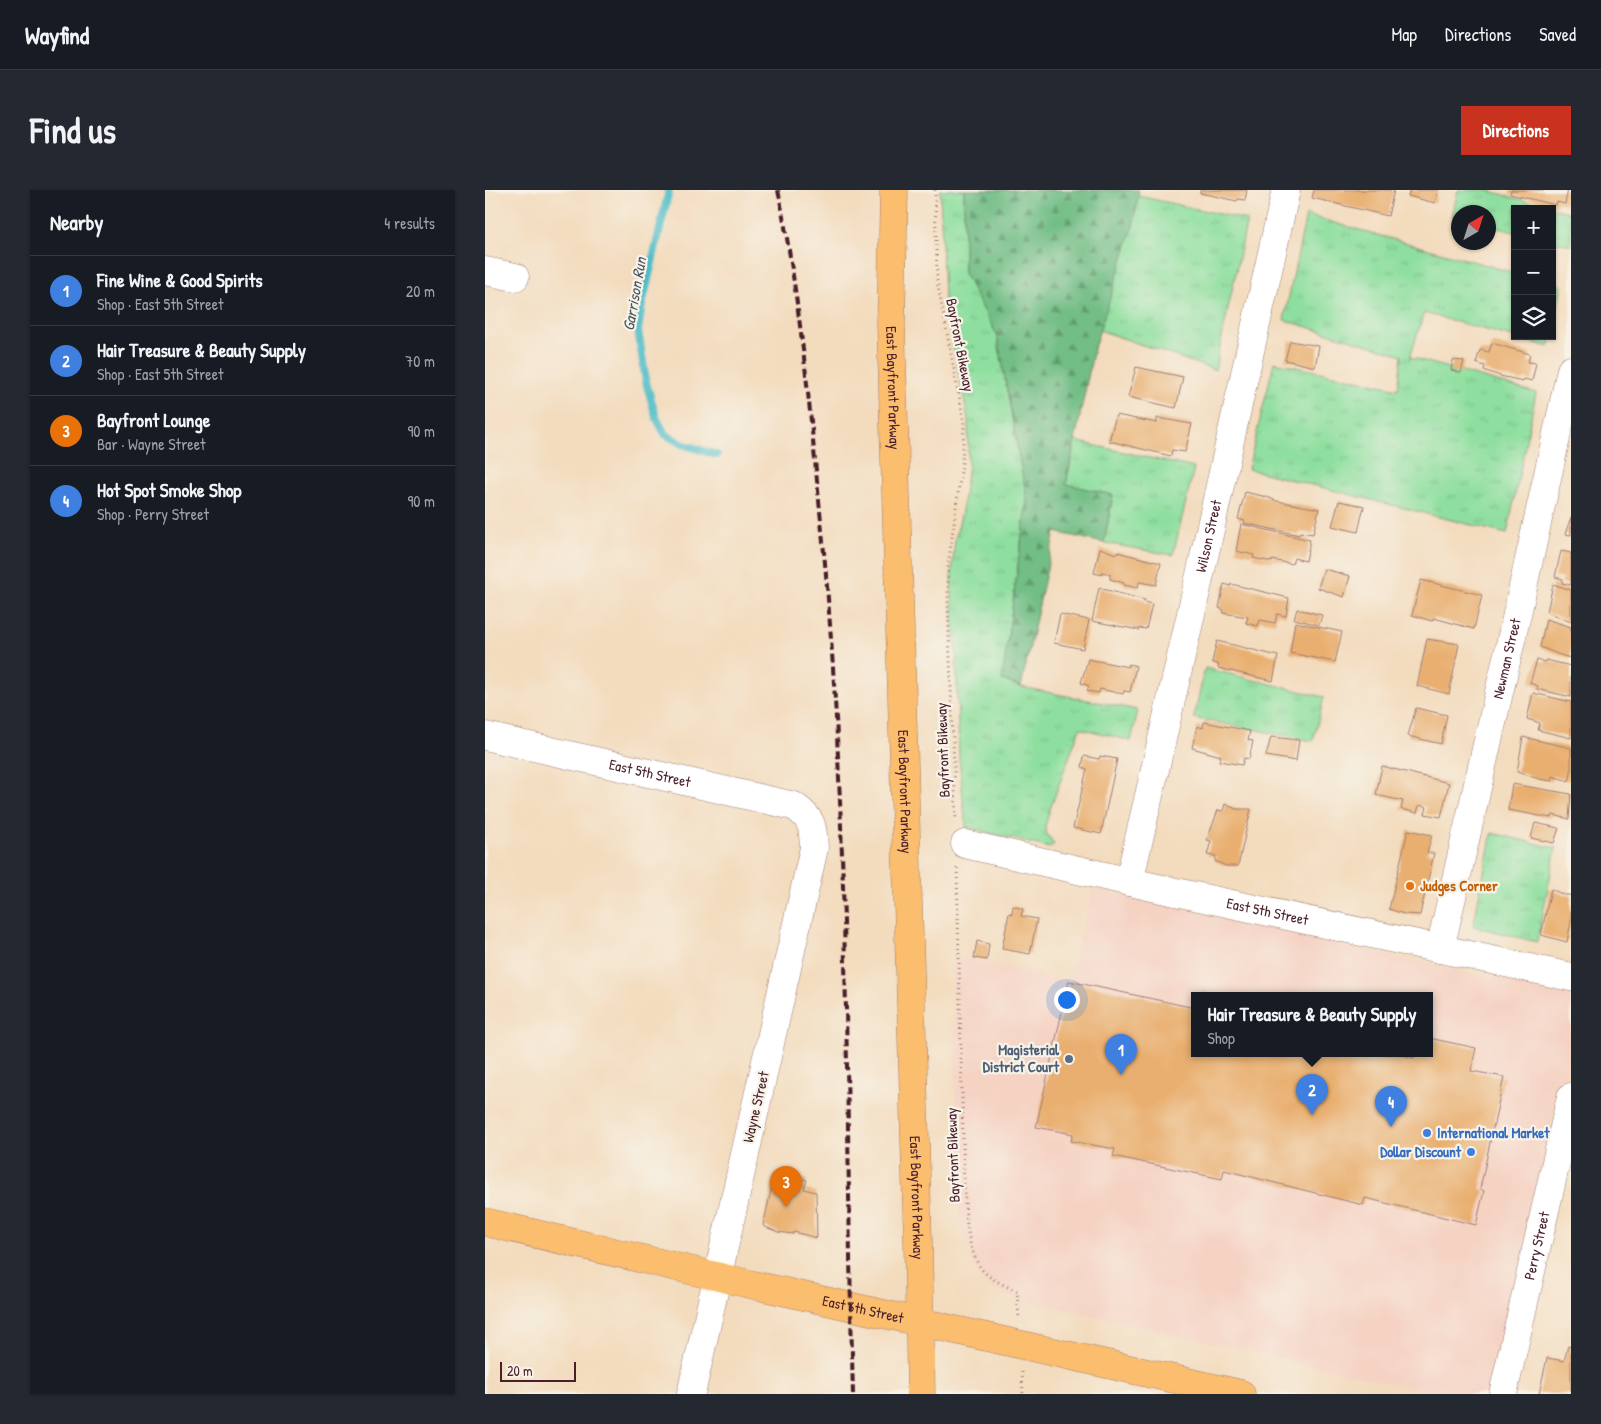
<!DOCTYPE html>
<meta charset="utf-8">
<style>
:root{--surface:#171b24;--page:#242831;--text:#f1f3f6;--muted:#9ea1a6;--line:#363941;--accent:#c8321e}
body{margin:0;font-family:"Patrick Hand",sans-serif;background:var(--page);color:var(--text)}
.controls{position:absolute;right:15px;top:15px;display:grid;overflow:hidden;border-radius:0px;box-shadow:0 1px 4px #0004}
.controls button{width:45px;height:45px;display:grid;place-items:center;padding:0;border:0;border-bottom:1px solid var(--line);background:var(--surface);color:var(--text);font:25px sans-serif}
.compass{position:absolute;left:966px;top:15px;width:45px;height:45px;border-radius:50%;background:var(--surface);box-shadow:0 1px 4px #0004;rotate:39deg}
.scale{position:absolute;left:15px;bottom:12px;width:76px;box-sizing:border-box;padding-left:5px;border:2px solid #4a1f2b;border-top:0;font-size:14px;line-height:18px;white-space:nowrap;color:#4a1f2b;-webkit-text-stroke:4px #f7f3e8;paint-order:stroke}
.you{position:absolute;left:581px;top:809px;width:18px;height:18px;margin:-12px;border:4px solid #fff;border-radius:50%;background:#1a73e8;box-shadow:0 0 0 8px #1a73e833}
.badge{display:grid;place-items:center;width:32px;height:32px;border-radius:50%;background:var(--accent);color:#fff;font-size:16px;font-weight:700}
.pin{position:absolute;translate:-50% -41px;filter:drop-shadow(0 1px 2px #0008)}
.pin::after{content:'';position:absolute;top:26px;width:18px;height:15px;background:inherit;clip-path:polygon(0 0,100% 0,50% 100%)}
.popup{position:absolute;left:706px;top:802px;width:242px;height:65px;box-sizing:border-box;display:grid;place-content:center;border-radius:0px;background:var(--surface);filter:drop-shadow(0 1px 4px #0005);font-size:16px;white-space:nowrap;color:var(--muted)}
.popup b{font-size:19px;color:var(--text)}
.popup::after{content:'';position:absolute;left:50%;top:100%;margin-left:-10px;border:10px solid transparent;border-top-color:var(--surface)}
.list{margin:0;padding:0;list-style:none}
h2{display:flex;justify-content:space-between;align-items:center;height:65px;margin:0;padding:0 20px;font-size:21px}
h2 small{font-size:16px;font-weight:400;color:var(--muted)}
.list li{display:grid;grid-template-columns:32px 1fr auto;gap:15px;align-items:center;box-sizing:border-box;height:70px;padding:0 20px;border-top:1px solid var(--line)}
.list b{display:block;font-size:19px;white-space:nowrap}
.list p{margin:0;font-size:16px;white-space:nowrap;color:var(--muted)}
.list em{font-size:16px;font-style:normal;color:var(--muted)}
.icon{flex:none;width:28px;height:28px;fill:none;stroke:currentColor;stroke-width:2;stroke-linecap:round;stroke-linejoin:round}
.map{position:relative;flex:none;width:1086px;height:1204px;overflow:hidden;border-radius:0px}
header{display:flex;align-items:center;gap:30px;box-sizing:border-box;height:70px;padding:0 25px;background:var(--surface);border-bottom:1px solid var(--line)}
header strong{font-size:24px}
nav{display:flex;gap:28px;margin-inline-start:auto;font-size:18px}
.intro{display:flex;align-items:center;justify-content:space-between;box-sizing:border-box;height:120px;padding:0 30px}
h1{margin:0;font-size:35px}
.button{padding:12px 22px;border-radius:0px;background:var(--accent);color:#fff;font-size:18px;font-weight:700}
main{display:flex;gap:30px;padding:0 30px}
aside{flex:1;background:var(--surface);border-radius:0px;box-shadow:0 1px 4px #0004}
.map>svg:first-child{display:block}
</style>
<header>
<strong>Wayfind</strong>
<nav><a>Map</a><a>Directions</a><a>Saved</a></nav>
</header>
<div class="intro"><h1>Find us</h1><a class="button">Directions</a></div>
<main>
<aside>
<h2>Nearby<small>4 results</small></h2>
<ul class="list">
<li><span class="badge" style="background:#3f7fe0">1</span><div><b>Fine Wine &amp; Good Spirits</b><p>Shop · East 5th Street</p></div><em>20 m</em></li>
<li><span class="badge" style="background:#3f7fe0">2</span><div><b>Hair Treasure &amp; Beauty Supply</b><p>Shop · East 5th Street</p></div><em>70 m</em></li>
<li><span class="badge" style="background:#e8710a">3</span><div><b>Bayfront Lounge</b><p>Bar · Wayne Street</p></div><em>90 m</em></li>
<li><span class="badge" style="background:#3f7fe0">4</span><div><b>Hot Spot Smoke Shop</b><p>Shop · Perry Street</p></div><em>90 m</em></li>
</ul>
</aside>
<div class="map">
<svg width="1086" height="1204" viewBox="0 0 1086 1204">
<defs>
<pattern id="grass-tufts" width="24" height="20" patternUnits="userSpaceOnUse" patternTransform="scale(1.25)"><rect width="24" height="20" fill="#8edf9f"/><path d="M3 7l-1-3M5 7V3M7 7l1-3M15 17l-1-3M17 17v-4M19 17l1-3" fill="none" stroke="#7cbf89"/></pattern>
<pattern id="forest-firs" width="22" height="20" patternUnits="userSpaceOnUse" patternTransform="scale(1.25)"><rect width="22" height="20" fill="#72be86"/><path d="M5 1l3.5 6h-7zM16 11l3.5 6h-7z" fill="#609a6e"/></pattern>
</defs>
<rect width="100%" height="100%" fill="#f7f3e8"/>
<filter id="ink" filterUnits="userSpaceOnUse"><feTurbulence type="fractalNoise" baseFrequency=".02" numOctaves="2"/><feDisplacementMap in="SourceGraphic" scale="10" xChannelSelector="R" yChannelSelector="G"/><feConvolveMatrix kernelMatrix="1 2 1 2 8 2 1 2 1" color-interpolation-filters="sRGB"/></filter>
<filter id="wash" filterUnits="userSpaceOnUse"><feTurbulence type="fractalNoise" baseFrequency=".0096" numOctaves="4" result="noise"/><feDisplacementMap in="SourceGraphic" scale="20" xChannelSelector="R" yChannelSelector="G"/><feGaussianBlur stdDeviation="1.12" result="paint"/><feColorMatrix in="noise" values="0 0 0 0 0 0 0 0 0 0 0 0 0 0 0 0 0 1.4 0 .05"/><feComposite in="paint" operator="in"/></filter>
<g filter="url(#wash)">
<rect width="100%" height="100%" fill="#f3dbbd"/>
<path fill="#f5d2c2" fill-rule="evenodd" d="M608,698L890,762L1086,805V859L1068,929L1007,1204H953L600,1124L522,1105L506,1098L491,1082L479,1046L474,1024L467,766L584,791ZM710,806H944V864H710Z"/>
<g fill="url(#grass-tufts)" stroke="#6c7f65">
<path d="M455,0H479V83L512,145L542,310L517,490L536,497L653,520L646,551L595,538L565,619L560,637L562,644L569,654L565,658L481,637L474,569L471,464L466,390L470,350L477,321L483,274V229L459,111Z"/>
<path d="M973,0H1001L1086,23V55L1067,51V19H1030V42L1004,36V22H974L973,29L967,27Z"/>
<path d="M653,6L762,30L730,180L614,140L648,36Z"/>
<path d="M821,25L1030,83V146H1067L1064,157L939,123L925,167L1051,203L1022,344L763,279L789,172L913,199L917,165L799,130Z"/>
<path d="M1067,93L1077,96L1067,143Z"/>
<path d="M590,251L709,278L688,365L619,353L628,305L581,295Z"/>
<path d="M720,478L839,507L828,551L709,528Z"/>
<path d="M1007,643L1071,658L1052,752L988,736Z"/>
</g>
<path fill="url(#forest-firs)" stroke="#5e6e58" d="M479,0H654L648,36L609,158L581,294L628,305L619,353L570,342L536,497L517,490L542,310L512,145L479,83Z"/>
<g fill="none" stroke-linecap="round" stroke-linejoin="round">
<path stroke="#50bdc8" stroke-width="8" d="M184,0L157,115L153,140L161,192L171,227L180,244L197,254L232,265"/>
</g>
<g id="blocks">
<g fill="#e9af6f">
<path d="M715,0H762L760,10L753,9L752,11L715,3Z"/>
<path d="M829,0H909L903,26L827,8Z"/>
<path d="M925,0H953L950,13L923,6Z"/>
<path d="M1026,0H1083L1080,14L1072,12L1071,15L1025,4Z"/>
<path d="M805,151L834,156L830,177L800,170Z"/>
<path d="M1007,153L1045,164L1043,172L1051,173L1047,191L1039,189L1038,191L1015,186L999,180L1000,176L991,173L995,160L1004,162Z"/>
<path d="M968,170L979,171L976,183L966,180Z"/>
<path d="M651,177L698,187L691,218L643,207Z"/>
<path d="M631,225L672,233V228L707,234L700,262L687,260L686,266L624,251Z"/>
<path d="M760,302L782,307L792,311L834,319L828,344L815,342L814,345L759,333L760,331L753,329Z"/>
<path d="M854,311L879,316L873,342L847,336Z"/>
<path d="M1086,327V345L1080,344Z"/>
<path d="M756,334L825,350L821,371L809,368L807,374L787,370V372L768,368L769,365L751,361Z"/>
<path d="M615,358L631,364L632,362L676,373L671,395L654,392L653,398L639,395V393L625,389V384L617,382V385L609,383Z"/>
<path d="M1076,361L1086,363V395L1077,393L1078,389L1070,387Z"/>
<path d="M839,379L865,386L859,407L833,398Z"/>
<path d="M936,390L997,405L989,439L949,428L947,431L927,425Z"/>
<path d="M739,394L746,396V394L804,408L801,426L792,424L790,433L775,430L773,436L761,433L763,427L738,423L739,420L734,418Z"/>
<path d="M1068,394L1086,400V432L1062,422Z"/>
<path d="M614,398L660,410L659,412L667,414L661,439L654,438V440L607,431Z"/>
<path d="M812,419L837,425L834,435L809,429Z"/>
<path d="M575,424L604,430L598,459L569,453Z"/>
<path d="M1061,429L1086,437V468L1078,466L1055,457Z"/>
<path d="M810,432L857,442L850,472L805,463Z"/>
<path d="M942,449L974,454L964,504L932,496Z"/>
<path d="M732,451L793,466L788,491L733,478L734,475L727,472Z"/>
<path d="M603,469L643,477L644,474L651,476L645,502L639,501L638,504L615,499L614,503L602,501L604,496L596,493Z"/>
<path d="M1052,470L1060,472L1061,470L1086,476V507L1052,499L1053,496L1045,493Z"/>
<path d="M1048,503L1086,512V548L1053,540L1055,533L1042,529Z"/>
<path d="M931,518L962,525L956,554L923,546Z"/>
<path d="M719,532L765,541L763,550L768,551L764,569L759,568L757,575L734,571L736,566L707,558L712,536L718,538Z"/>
<path d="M786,547L814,550L811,571L781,566Z"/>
<path d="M1038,547L1086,558V584L1084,591L1067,586V591L1054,589L1032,582Z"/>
<path d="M599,566L614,569L615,566L632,569L616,644L588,638L602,579L597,577Z"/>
<path d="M897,576L964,593L956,627L940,624L942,617L934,615L932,623L916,619L918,611L891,605Z"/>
<path d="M1027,594L1086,604L1084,629L1068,625L1066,628L1023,620Z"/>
<path d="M740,614L751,619H766L753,676H741L730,671L731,666L722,665L726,651L722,650L726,639L733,620L738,621Z"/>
<path d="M1050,633L1074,638L1069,653L1046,648Z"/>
<path d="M923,640L947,645L942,663H949L935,725L919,724L904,719Z"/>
<path d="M1066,699L1079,705H1086V732L1082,752L1056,745Z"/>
<path d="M528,716L538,719L536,726L552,729L545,764L517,759L524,723L527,724Z"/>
<path d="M492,751L504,754L502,770L489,768Z"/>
<path d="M584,791L710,818V864H913L929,868L930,864H944V848L991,858L986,881L1019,887L995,999L999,1001L991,1035L880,1008L878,1015L739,980L737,989L628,966L630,959L586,951L588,944L551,937Z"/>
<path d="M717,801L728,804L731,806H716Z"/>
<path d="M290,983L322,990L319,999L331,1002L332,1048L309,1042L308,1044L293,1042L278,1036Z"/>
<path d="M1083,1156L1086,1157V1204H1054L1062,1168L1079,1171Z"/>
</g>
</g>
</g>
<g filter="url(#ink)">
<use href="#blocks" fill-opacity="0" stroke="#9e7d74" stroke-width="1"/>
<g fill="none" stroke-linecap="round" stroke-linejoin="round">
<defs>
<g id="minor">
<path d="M0,81L30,87"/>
<path id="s1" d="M0,546L309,616C328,629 328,637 329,658L206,1204"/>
<path id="s2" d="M480,654L663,696L1086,787"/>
<path id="s3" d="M644,692L717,376L801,0"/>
<path id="s4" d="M955,759L1030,433L1086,180"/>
<path id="s5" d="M1018,1204L1086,907"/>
</g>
<g id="major">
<path id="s6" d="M0,1032L260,1093L756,1204"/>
</g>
<g id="highway">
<path id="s7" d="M409,0L406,134L433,1053L436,1204"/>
</g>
</defs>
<use href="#minor" stroke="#9e7d74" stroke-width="29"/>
<use href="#major" stroke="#9e7d74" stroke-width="29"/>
<use href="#highway" stroke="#9e7d74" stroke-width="29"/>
<g stroke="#9e7d74" stroke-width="3" stroke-dasharray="1 4" stroke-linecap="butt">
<path d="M450,0L452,91L479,232L477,274L463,376V417L471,629"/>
<path d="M472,678L479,993C481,1021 480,1058 498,1081C507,1090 521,1096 532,1101L534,1129"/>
<path d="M537,1182L538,1204"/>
</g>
<use href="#minor" stroke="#fff" stroke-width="28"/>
<use href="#major" stroke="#fbbd6e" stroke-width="28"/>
<use href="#highway" stroke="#fbbd6e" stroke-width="28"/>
<path stroke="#4a1f2b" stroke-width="4" stroke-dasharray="8 4" stroke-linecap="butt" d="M293,0C315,109 325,220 336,331C365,621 360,913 368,1204"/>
</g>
</g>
<circle fill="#e8710a" stroke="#f7f3e8" stroke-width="2" cx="925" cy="696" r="5"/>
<circle fill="#5c6f8a" stroke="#f7f3e8" stroke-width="2" cx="584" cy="869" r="5"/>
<g fill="#3f7fe0" stroke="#f7f3e8" stroke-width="2">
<circle cx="942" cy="943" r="5"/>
<circle cx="986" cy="962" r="5"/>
</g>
<g text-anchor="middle" stroke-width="4.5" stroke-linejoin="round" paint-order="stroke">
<g font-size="15" fill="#4a1f2b" stroke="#f7f3e8">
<text transform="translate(475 155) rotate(79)" y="5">Bayfront Bikeway</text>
<text dy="5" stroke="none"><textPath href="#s7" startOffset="198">East Bayfront Parkway</textPath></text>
<text dy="5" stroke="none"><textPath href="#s3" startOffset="355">Wilson Street</textPath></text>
<text dy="5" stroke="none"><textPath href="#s4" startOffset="298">Newman Street</textPath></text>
<text transform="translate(458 560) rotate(-92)" y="5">Bayfront Bikeway</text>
<text dy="5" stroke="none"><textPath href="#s1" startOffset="169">East 5th Street</textPath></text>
<text dy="5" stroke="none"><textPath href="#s7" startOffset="602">East Bayfront Parkway</textPath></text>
<text dy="5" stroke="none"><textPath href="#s2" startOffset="310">East 5th Street</textPath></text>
<text transform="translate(271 917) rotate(-77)" y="5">Wayne Street</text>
<text transform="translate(468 965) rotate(-92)" y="5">Bayfront Bikeway</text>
<text dy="5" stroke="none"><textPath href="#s7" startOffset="1008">East Bayfront Parkway</textPath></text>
<text dy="5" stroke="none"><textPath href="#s5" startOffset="152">Perry Street</textPath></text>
<text dy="5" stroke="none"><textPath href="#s6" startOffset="388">East 6th Street</textPath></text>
</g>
<g font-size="15" font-weight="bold" fill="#c56008" stroke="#f7f3e8" text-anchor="start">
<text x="935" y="701">Judges Corner</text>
</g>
<g font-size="15" font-weight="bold" fill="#4e5e75" stroke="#f7f3e8" text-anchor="end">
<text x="574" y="865">Magisterial<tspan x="574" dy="17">District Court</tspan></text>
</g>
<g font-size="15" font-weight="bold" fill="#366cbe" stroke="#f7f3e8" text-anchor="start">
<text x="952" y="948">International Market</text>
<text x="976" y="967" text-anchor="end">Dollar Discount</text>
</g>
<g font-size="16" font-style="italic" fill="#4c5662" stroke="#f7f3e8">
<text transform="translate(149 104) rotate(-80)" y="6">Garrison Run</text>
</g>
</g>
</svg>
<div class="controls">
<button>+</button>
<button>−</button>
<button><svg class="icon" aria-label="layers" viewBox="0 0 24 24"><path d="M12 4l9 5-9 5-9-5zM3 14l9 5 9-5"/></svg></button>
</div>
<svg class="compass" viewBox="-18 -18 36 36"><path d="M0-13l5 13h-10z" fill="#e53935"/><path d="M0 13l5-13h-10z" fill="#9ea1a6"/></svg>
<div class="scale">20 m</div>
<div class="you"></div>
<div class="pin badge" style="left:636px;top:885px;background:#3f7fe0">1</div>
<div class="pin badge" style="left:827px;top:925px;background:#3f7fe0">2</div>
<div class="popup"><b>Hair Treasure &amp; Beauty Supply</b>Shop</div>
<div class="pin badge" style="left:301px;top:1017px;background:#e8710a">3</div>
<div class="pin badge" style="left:906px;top:937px;background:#3f7fe0">4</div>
</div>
</main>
